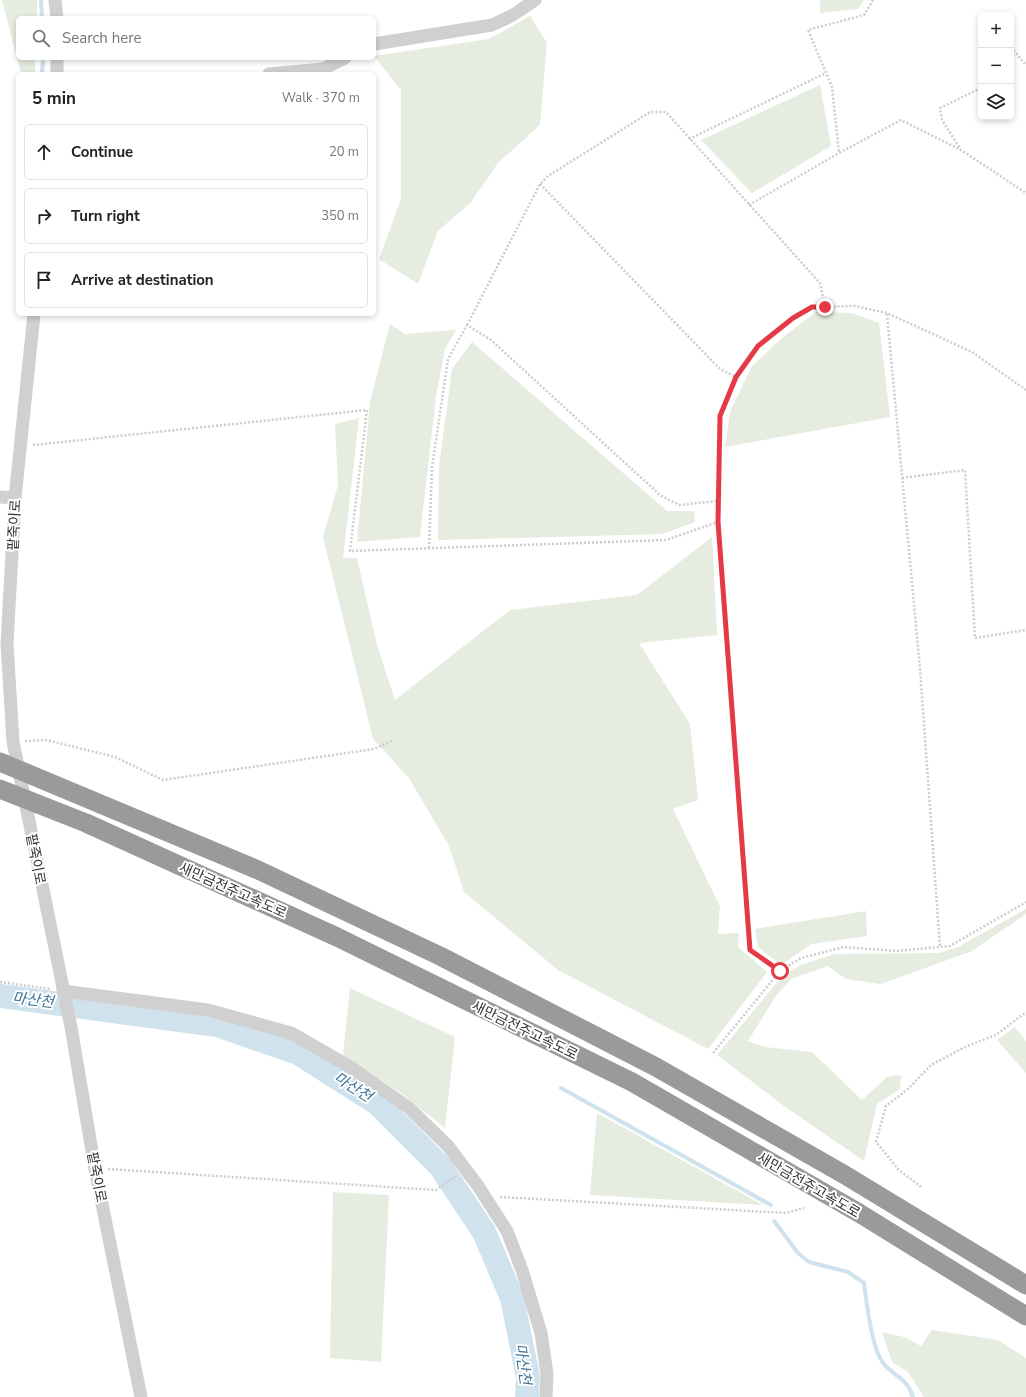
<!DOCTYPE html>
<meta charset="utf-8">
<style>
:root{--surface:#fff;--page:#f6f6f6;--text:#222;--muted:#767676;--line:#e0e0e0}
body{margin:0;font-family:"Nunito Sans","Noto Sans KR",sans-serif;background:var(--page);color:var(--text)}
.controls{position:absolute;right:12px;top:12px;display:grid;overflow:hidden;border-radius:6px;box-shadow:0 2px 6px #0003}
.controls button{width:36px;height:36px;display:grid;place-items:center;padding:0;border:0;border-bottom:1px solid var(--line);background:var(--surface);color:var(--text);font:20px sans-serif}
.stop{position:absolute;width:12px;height:12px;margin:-9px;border:3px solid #e63946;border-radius:50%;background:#fff}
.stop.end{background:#e63946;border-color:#fff;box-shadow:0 1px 4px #0008}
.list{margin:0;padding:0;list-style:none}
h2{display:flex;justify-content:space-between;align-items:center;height:52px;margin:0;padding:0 16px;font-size:17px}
h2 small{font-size:13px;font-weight:400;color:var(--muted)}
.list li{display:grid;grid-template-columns:26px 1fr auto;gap:12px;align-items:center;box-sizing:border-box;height:56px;margin:0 8px 8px;padding:0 8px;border:1px solid var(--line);border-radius:6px}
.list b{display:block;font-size:15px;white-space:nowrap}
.list em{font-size:13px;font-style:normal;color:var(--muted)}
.icon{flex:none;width:22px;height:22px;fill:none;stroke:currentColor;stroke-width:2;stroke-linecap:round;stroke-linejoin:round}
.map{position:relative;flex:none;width:1026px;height:1397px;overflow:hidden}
.search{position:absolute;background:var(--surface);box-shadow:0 2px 6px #0003;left:16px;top:16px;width:360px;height:44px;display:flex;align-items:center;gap:10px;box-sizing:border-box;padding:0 14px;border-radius:6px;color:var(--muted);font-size:15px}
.panel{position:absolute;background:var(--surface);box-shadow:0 2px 6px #0003;left:16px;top:72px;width:360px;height:244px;border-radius:6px}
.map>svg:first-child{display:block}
</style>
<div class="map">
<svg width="1026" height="1397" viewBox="0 0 1026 1397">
<rect width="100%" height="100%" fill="#fff"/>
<g fill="#e6ecdf">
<path d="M2,0H37V18H18V58H35V74H21Z"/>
<path d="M820,0H864L858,9L820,13Z"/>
<path d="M530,16L547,43L540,125L498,163L471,202L438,231L418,284L379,259L401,199V90L374,56L489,39Z"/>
<path d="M820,85L831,146L752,193L701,140Z"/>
<path d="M816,312L852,313L879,323L890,417L725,447L730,412L752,366L783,337Z"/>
<path d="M390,324L405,334L456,330L445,349L436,396L420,537L357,542L370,402Z"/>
<path d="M472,342L667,511H694L695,522L662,534L438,540L439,466L452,369Z"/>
<path d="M359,418L343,558H357L377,645L395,700L510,610L637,595L712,537L717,635L639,643L690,724L698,800L673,809L720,907L718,934L739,933L738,947L767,972L708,1049L558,970L464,892L449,846L409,778L373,739L323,537L338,485L335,424Z"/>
<path d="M1026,909V914L972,951L881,984L846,979L828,966L791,979L775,997L748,1041L765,1047L812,1052L862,1100L887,1077L901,1075L900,1089L877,1104L864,1161L784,1106L717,1055L784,974L803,964L835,954L940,953L958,947Z"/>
<path d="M866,911L867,936L811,944L781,965L758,947L755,929Z"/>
<path d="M350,988L455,1037L445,1128L402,1094L343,1055Z"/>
<path d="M1015,1027L1026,1041V1073L997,1040Z"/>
<path d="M597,1113L763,1205L590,1195Z"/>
<path d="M333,1192L389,1195L381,1362L330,1358Z"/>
<path d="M932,1330L998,1340L1026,1358V1397H924L908,1372L892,1362L882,1332L904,1337L921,1346Z"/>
</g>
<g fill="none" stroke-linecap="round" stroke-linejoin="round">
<g stroke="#cfe2ee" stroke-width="4">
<path d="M41,0L42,18"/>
<path d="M42,74L43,58"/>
<path d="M561,1088L771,1205"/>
<path d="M774,1221L798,1253L809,1262L848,1272L864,1283C867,1304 871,1346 883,1363C894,1377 907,1377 913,1397"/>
</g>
<path stroke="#cfe2ee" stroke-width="24" d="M0,996L217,1025L298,1053L378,1104L440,1166L484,1232L512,1298L528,1377L527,1397"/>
<g stroke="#cdcdcd" stroke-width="2.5" stroke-dasharray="2 2" stroke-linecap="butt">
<path d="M873,0L864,15L808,30L832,87L839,153L901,120L961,150"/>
<path d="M1011,53L1013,50L1026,65"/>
<path d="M981,88L940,108L942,120L961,150L1026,193"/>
<path d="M689,139L826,73"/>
<path d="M540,184L720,369L736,377"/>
<path d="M749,205L839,153"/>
<path d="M887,314L920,669L940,947"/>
<path d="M467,325L540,184L548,176L650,112H666L820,283L825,307"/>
<path d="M33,445L367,410L350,551L666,540L718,522"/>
<path d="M902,478L965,470L975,638L1026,630"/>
<path d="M429,548L432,467L448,359L467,325L491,340L660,495L679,505L718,501"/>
<path d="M25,741L46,740L115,757L163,780L374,749L392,741"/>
<path d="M780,971L750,950L718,522L720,416L736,377L758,347L793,318L813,307L855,306L887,313L972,352L1026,390"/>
<path d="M0,982L51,989"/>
<path d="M713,1053L780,971L801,958L844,947L896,951L950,946L1026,902"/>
<path d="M108,1169L436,1190L456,1176"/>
<path d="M921,1187L899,1170L876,1142L886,1106L908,1089L931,1065L967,1046L996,1035L1026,1012"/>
<path d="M500,1197L786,1213L804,1208"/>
</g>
<g stroke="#d0d0d0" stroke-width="13">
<path d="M55,0L57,18"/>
<path d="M374,44L492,25L513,15L535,0"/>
<path d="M57,74V58"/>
<path d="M269,74L323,69L345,58"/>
<path d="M34,314L15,498L7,644L13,742L71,1027L95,1169L141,1397"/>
<path d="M0,497L15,498"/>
<path d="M63,991L208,1010L291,1033L352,1068L409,1108L448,1146L478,1186L507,1231L522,1270L541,1333L547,1374L546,1397"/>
</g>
<g stroke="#9a9a9a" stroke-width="19">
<path d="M0,762L258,870L440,956L656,1067L845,1175L1026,1285"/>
<path d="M0,789L86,823L337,937L632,1082L859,1213L1026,1316"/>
</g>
</g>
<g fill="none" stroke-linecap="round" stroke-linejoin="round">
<path stroke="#e63946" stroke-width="5" d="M780,971L750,950L718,522L720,416L736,377L758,346L793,318L812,307H825"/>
</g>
<g text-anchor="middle" stroke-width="4" stroke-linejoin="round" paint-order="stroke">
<g font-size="14" fill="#333" stroke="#fff">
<text transform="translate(14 525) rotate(-87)" y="5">팥죽이로</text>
<text transform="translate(36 859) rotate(79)" y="5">팥죽이로</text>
<text transform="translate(233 890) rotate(24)" y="5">새만금전주고속도로</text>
<text transform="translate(525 1030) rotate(26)" y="5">새만금전주고속도로</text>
<text transform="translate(97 1177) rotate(79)" y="5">팥죽이로</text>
<text transform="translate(809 1185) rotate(30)" y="5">새만금전주고속도로</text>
</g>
<g font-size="15" font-style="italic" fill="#3f7597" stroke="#fff">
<text transform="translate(33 1000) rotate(7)" y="5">마산천</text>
<text transform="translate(353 1087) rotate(32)" y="5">마산천</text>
<text transform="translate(523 1364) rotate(82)" y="5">마산천</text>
</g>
</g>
</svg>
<div class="controls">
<button>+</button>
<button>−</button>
<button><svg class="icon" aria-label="layers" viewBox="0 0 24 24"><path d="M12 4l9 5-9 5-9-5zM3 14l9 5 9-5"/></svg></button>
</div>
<div class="stop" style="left:780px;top:971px"></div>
<div class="stop end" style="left:825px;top:307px"></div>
<div class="search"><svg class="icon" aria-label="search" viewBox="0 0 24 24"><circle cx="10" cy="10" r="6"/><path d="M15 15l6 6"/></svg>Search here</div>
<section class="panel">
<h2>5 min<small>Walk · 370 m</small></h2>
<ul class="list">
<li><svg class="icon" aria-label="ahead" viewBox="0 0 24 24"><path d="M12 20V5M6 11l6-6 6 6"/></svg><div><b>Continue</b></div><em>20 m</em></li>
<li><svg class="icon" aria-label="right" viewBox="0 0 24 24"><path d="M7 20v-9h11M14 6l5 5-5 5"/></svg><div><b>Turn right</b></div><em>350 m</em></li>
<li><svg class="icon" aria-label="arrive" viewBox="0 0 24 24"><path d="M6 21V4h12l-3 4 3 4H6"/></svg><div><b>Arrive at destination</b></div></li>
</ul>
</section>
</div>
